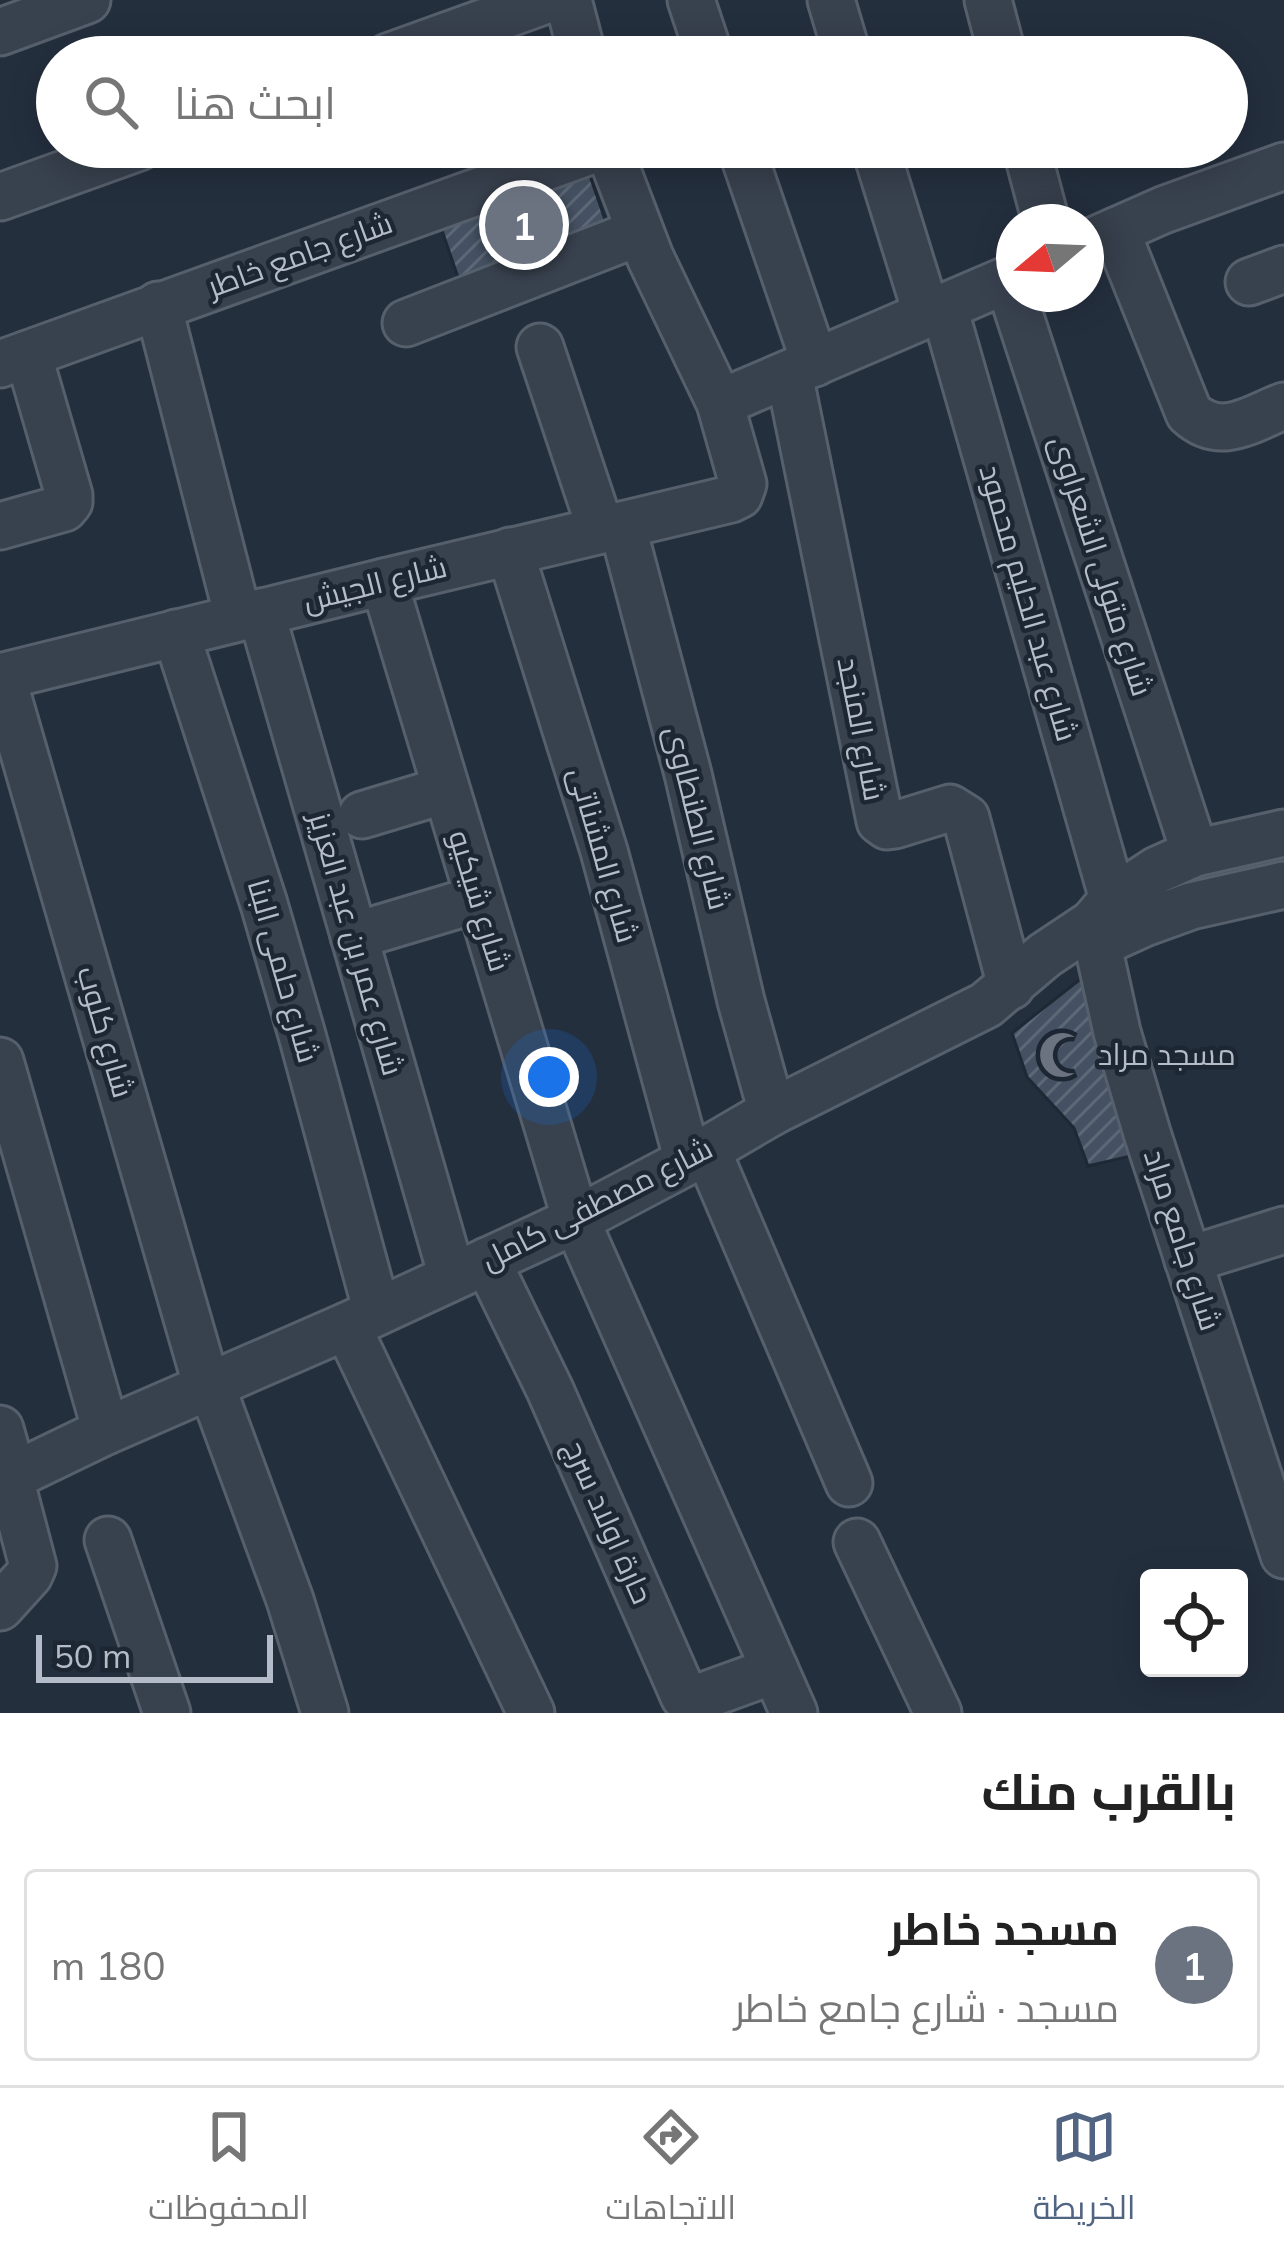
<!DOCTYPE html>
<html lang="ar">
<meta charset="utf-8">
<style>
:root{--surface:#fff;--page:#f6f6f6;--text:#222;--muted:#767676;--line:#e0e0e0;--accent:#516482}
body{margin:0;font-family:Mulish,Cairo,sans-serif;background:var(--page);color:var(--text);direction:rtl}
.controls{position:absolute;right:36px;bottom:36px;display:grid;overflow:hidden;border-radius:12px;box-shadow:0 6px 30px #0003}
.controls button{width:108px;height:108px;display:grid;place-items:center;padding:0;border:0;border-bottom:3px solid var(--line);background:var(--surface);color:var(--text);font:60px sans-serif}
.compass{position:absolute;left:996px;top:204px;width:108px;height:108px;border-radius:50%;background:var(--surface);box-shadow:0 6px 30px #0003;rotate:251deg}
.scale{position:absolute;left:36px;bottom:30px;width:237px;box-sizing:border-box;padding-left:12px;border:6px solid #b4bcc9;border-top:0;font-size:33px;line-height:42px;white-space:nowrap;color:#b4bcc9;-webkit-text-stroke:9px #1d2633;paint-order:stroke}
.you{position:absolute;left:549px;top:1077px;width:42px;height:42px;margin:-30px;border:9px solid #fff;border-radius:50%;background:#1a73e8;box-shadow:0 0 0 18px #1a73e833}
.badge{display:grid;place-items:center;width:78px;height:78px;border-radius:50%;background:var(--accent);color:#fff;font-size:39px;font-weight:700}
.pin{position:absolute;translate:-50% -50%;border:6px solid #fff;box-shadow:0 3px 12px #0006}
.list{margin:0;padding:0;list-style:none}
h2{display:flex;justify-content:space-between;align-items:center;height:156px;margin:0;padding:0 48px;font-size:51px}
h2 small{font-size:39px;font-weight:400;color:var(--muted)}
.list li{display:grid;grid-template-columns:78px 1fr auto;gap:36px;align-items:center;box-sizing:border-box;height:192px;margin:0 24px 24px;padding:0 24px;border:3px solid var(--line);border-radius:12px}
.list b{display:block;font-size:45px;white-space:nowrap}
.list p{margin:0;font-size:39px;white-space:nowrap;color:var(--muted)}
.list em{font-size:39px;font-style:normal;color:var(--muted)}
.icon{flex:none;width:66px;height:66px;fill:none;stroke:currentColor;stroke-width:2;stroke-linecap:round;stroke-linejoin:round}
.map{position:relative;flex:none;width:1284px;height:1713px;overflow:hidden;direction:ltr}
.search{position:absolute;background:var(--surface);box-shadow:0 6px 30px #0003;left:36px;right:36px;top:36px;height:132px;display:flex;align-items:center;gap:30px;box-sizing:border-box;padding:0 42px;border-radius:66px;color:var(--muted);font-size:45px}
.sheet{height:372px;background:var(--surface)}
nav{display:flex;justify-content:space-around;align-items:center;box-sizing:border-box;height:168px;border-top:3px solid var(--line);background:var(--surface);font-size:33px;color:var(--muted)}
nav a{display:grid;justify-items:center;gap:6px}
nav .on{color:var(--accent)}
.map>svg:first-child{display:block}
</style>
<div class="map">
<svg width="1284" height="1713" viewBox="0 0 1284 1713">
<defs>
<pattern id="building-hatch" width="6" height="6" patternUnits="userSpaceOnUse" patternTransform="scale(3)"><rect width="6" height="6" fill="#455162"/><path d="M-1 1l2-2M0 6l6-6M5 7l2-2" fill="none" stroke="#5d6877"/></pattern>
</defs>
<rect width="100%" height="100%" fill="#242f3e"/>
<g fill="url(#building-hatch)" stroke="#1f2835" stroke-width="3">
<path d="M586,164L609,231L463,292L438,219Z"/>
<path d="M1083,977L1131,1156L1088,1166L1074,1128L1027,1077L1012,1033Z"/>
</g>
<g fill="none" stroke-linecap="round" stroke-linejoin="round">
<defs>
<g id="minor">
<path d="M568,0L583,57"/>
<path d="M691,0L710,57"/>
<path d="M831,0L848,57"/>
<path d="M988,0L1003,57"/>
<path d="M0,32L87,0"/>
<path d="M388,57L546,0"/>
<path d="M741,147L815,363"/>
<path d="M875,147L927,315"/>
<path d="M1026,147L1046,222"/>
<path d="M0,197L139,147"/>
<path d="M1116,231L1189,413C1221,442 1250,419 1284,406"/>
<path d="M1086,244L1163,210L1284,166"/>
<path d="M1008,280L1195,853"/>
<path d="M1249,282L1284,269"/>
<path d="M158,305L238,617"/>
<path d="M944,308L1113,899"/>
<path d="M406,323L640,232"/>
<path d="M540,347L601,530"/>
<path d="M0,364L601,147"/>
<path d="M789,374L880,821L887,826L895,825L950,808L966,818L1011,986"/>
<path d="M720,403L1014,277"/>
<path d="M622,525L688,774L741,1001L772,1112"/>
<path d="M0,526L64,508L69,502V495L28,354"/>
<path d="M510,551L604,851L688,1161"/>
<path d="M384,582L576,1220L794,1713"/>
<path d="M261,612L452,1276"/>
<path d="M176,633L264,904L302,1035L377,1312"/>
<path d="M0,677L384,582L731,499L739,495L743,484L720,403L650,257L608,147"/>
<path d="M2,677L207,1387"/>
<path d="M362,815L445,790"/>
<path d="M1093,923L1117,1032L1147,1133L1284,1555"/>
<path d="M354,936L478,899"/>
<path d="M1098,944L1144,923L1191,906L1284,885"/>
<path d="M0,1061L106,1431"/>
<path d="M707,1150L849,1483"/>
<path d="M1188,1260L1284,1230"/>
<path d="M487,1261L550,1390L684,1696L695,1699L775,1670"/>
<path d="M347,1326L531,1713"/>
<path d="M211,1385L290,1600L325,1713"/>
<path d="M0,1429L14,1479"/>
<path d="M108,1540L167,1713"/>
<path d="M857,1542L938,1713"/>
<path d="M0,1607L29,1575L33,1566L13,1490L14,1479L19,1473L106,1431L347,1326L576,1220L688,1161L772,1112L986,1005L1045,955L1093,923L1113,899L1157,870L1195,853L1284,833"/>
</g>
</defs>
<use href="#minor" stroke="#565f6c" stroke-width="51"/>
<use href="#minor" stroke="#38414e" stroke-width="45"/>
</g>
<defs>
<symbol id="mosque-bare" viewBox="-9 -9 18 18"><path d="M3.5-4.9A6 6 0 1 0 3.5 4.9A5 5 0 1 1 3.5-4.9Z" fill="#6b7280" stroke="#1d2633" stroke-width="2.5" paint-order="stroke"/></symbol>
</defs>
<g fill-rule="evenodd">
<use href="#mosque-bare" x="1029" y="1022" width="66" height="66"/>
</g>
<g text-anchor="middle" stroke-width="9" stroke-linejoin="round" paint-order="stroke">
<g font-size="30" fill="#b4bcc9" stroke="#1d2633">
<text transform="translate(300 255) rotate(-20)" y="10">شارع جامع خاطر</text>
<text transform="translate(1101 566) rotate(72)" y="10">شارع متولى الشعراوى</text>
<text transform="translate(375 584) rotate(-14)" y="10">شارع الجيش</text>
<text transform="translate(1028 603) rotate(74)" y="10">شارع عبد الحليم محمود</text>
<text transform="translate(861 729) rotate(79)" y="10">شارع المنجد</text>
<text transform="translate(697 818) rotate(76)" y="10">شارع الطنطاوى</text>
<text transform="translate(603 855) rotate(74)" y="10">شارع المشناتى</text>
<text transform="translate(479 901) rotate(73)" y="10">شارع شيكيو</text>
<text transform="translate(356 944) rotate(74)" y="10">شارع عمر بن عبد العزيز</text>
<text transform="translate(283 971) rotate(74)" y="10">شارع حلمى البنا</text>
<text transform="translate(105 1032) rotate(74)" y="10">شارع كلوب</text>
<text transform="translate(597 1204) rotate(-27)" y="10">شارع مصطفى كامل</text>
<text transform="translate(1182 1240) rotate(72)" y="10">شارع جامع مراد</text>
<text transform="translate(608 1522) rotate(66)" y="10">حارة اولاد سرج</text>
</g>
<g font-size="30" fill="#b4bcc9" stroke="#1d2633" text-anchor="start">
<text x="1098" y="1065">مسجد مراد</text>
</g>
</g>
</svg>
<div class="controls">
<button><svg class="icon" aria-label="locate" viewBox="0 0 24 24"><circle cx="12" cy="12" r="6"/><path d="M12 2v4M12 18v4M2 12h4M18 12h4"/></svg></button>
</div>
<svg class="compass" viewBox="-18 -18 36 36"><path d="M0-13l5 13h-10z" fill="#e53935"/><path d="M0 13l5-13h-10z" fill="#767676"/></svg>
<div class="scale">50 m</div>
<div class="you"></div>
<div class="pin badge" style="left:524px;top:225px;background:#6b7280">1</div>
<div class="search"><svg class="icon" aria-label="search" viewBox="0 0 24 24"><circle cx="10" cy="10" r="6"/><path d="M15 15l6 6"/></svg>ابحث هنا</div>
</div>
<section class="sheet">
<h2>بالقرب منك<small></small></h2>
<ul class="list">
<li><span class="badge" style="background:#6b7280">1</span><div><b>مسجد خاطر</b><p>مسجد · شارع جامع خاطر</p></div><em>180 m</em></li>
</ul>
</section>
<nav>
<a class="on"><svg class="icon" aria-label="map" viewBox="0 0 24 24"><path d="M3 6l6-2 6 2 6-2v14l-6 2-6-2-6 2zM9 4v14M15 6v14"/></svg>الخريطة</a>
<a><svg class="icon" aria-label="directions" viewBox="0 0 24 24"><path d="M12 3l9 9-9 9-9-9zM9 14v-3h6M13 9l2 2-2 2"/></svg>الاتجاهات</a>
<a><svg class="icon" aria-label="saved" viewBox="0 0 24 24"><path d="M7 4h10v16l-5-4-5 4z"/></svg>المحفوظات</a>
</nav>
